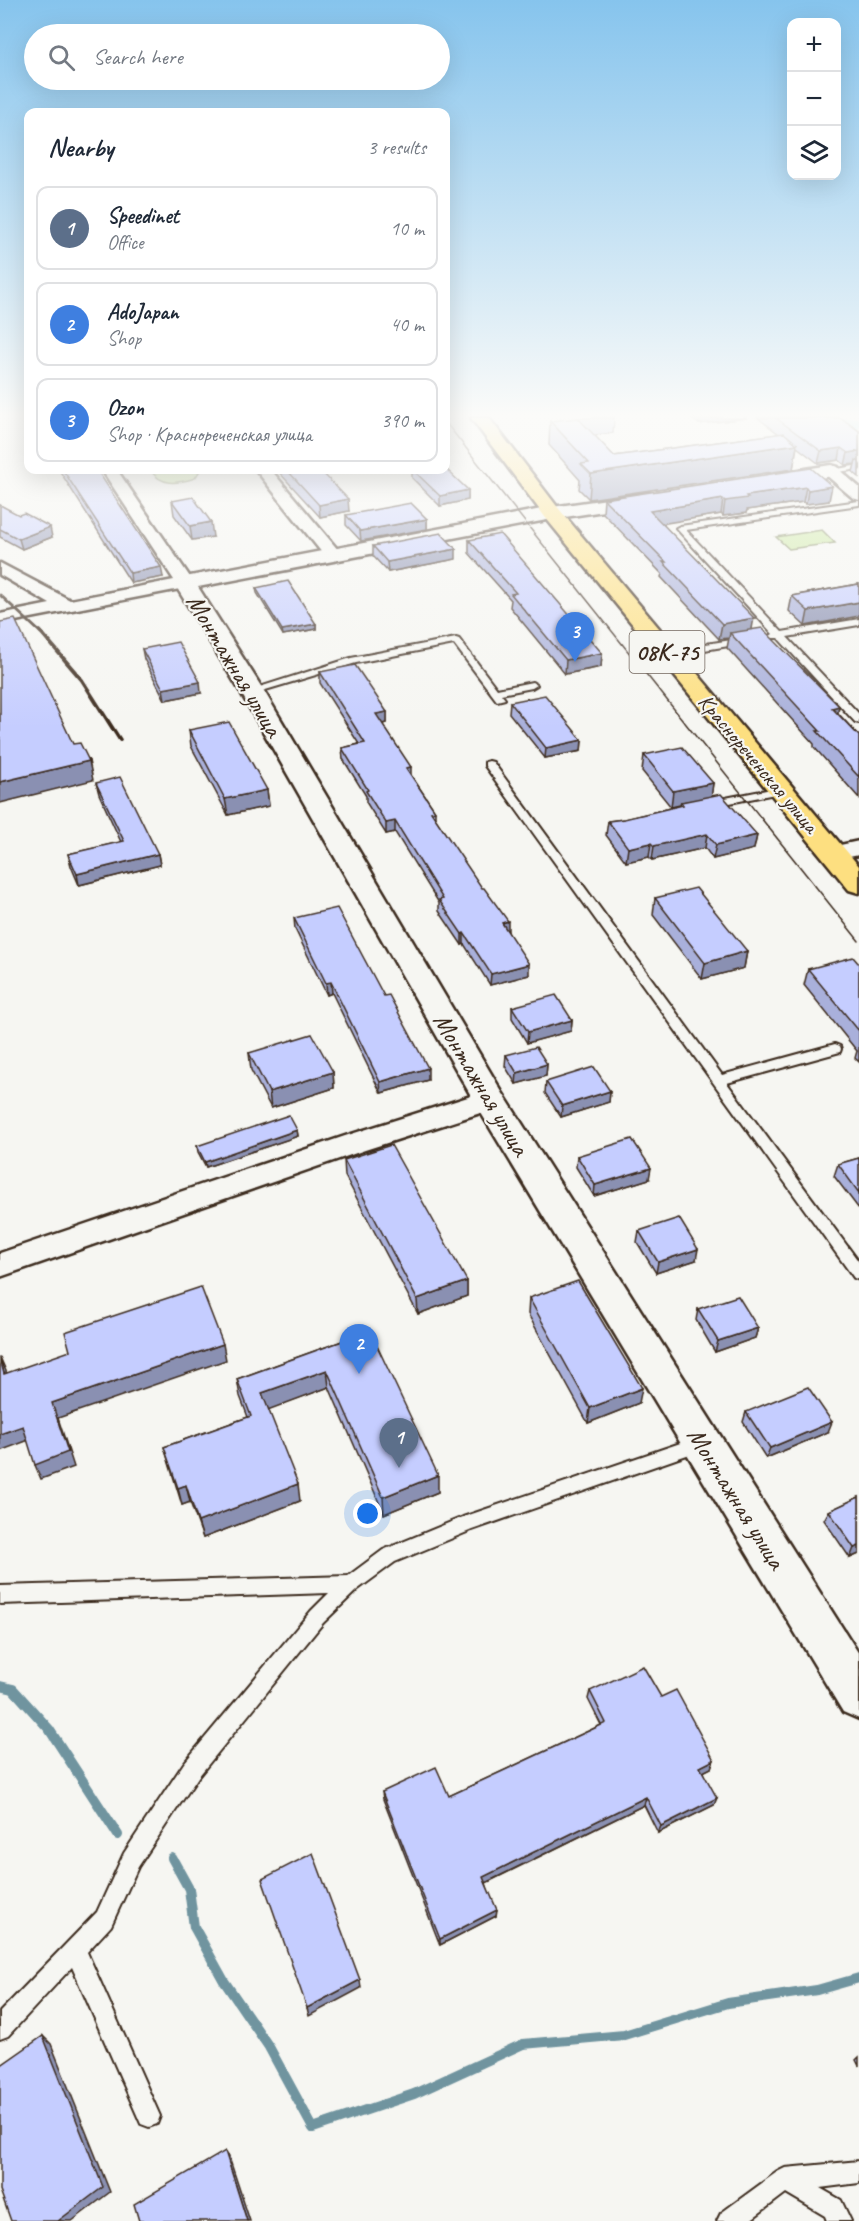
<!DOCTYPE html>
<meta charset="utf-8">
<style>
:root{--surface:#fff;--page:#f2f2f3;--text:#1f2937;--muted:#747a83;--line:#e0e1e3;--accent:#d1495b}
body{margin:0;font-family:Caveat,sans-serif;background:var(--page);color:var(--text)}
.controls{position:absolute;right:18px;top:18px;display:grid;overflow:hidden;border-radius:12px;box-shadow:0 6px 24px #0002}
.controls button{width:54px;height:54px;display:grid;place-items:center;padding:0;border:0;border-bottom:2px solid var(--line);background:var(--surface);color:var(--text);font:30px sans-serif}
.you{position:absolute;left:368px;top:1514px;width:21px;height:21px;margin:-15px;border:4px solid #fff;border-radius:50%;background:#1a73e8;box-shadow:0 0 0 9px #1a73e833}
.badge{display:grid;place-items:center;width:39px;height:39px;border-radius:50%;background:var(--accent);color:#fff;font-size:20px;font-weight:700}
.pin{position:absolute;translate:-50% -50px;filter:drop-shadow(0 2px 3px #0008)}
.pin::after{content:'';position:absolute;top:32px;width:21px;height:18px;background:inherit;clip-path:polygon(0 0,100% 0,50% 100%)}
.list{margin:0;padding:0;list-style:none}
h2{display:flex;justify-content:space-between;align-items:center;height:78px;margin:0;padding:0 24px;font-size:26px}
h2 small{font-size:20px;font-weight:400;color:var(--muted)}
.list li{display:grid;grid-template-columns:39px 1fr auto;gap:18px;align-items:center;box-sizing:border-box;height:84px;margin:0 12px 12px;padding:0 12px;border:2px solid var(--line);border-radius:12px}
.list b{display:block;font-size:22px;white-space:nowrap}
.list p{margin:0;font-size:20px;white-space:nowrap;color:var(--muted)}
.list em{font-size:20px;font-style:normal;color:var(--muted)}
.icon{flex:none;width:33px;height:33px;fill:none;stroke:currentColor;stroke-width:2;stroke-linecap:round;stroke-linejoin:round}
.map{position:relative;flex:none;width:859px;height:2221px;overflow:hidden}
.search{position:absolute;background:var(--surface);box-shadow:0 6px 24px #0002;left:24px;top:24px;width:426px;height:66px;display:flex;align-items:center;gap:15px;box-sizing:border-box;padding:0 21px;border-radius:33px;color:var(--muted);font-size:22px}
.panel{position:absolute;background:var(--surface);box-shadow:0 6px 24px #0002;left:24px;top:108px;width:426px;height:366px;border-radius:12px}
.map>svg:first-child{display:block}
</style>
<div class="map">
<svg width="859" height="2221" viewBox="0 0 859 2221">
<rect width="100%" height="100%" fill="#f6f6f2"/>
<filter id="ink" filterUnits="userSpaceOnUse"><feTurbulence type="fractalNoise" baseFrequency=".0167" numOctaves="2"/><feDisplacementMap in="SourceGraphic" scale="12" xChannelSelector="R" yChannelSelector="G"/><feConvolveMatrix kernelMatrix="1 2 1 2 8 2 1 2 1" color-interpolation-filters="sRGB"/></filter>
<g filter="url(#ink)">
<g fill="#cbe8a0" stroke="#83895f" stroke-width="1.5">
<path d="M150,470H197L199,472L195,478C176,484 162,486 150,470Z"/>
<path d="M822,530L835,543L789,549L776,537Z"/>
</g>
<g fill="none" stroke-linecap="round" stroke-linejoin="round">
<g stroke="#70949f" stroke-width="10">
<path d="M0,1686L13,1689L49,1729L118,1835"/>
<path d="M172,1858L189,1889L194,1927L224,1981L269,2047L313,2128L414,2094L523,2044L624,2035L728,2003L817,1990L859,1978"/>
</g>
<path fill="#93dbf5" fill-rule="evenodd" d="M842,418H859V429L851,427Z"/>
<defs>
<g id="lane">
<path d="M859,465V469L831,473L827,471Z"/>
<path d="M859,501V505L686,530L782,632L859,619V625L787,637L859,714V723L855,722L778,638H772L770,636L773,634L676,528L680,526Z"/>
<path d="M456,638L459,639L497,689L532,682L537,685L532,688L501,694L505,699L497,701L454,644L356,663L252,694L247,691L351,658Z"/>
<path d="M744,638L749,641L747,643L668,656L663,653L668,650Z"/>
<path d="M489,761L493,762L722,1075L835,1044L840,1046L841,1049L840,1052L727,1083L859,1262V1280L854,1278L485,766V762Z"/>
<path d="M781,787L785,788V792L710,807L705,804L710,801Z"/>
<path d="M701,1436L707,1438L709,1443L707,1448L472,1530L395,1562L357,1590L323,1623L198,1777L138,1867L111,1926L87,1952L160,2116L157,2124L149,2127L141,2124L72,1967L8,2036L0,2039V2012L97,1912L124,1853L184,1763L311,1611L329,1593L0,1604V1586L348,1576L383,1550L463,1517Z"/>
<path d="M859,2161V2183L820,2188L841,2200L851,2221H827L825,2216L786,2193L749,2221H717L721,2213L777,2172L785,2168Z"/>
</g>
<g id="street">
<path d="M831,466L837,468L859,487V500L853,498L825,474L823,471Z"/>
<path d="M102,470H117L194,583L191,587L185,588L0,624V614L50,604L0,575V563L70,600L174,580Z"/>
<path d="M256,470H271L339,551L342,555L339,559H327Z"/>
<path d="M859,841V855L834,860L826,858L823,853L826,848Z"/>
<path d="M490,1090L499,1093L503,1100L499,1107L365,1150L0,1277V1253L345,1136Z"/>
</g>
<g id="secondary">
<path d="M831,465L838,467L841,471L838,475L774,486L767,484L764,480L767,476L774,474Z"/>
<path d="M649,493L656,495L659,499L656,503L552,519L198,587L264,691L502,1092L859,1654V1719L843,1712L478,1108L240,691L174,583L177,578L185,577L552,507Z"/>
</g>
<path id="primary" d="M471,418H489L559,509L859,866V893L849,890L545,517Z"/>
</defs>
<use href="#lane" stroke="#3b2a1e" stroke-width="4"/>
<use href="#street" stroke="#3b2a1e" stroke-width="5"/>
<use href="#secondary" stroke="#3b2a1e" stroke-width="5"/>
<use href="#primary" stroke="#3b2a1e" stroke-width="5"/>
<use href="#lane" fill="#f6f6f2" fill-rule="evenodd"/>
<use href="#street" fill="#f6f6f2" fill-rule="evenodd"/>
<use href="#secondary" fill="#f6f6f2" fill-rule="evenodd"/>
<use href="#primary" fill="#fddf80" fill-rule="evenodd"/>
<path stroke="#3b2a1e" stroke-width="1.5" d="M446,423L859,941"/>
<path stroke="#3b2a1e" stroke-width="3" d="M0,595L41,633"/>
<path stroke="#3b2a1e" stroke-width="4" d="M40,631L82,680L120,740"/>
</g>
<g fill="#a9b0db" stroke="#3b2a1e" stroke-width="1.5">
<path d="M23,418H28V433L25,427Z"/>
<path d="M578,418H614L613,433L594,435L614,456L779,434L758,418H841L859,431V477L853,472L855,464L845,465L839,460L818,463L797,447L793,469L589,499L579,489L580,480L549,445L550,421L580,420Z"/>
<path d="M691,418H747L699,424Z"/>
<path d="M811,468L829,501L806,504L803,502L747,510L746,513L723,516L721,514L662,523L752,629L839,706L838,713L859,736V798L814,747V744L727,648L729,638L719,639L661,577L662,574L603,513L604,499Z"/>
<path d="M446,469L468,490V500L440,506L412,478V470Z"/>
<path d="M59,470H97L163,577L131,583Z"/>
<path d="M277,470H320L349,511L320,517Z"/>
<path d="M172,501L213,537L192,540L174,515Z"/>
<path d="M0,505L52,537L22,549L0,537Z"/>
<path d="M346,515L427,519V529L361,541L346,525Z"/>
<path d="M469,540L602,653L601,667L565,674L510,607L511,600L469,553Z"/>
<path d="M373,546L456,559L388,572L373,556Z"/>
<path d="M859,584V616L805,626L789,611L792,596Z"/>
<path d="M256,588L316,624V629L283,635L257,593Z"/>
<path d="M142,649L201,693L165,700L144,659Z"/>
<path d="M320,672L387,712V723L382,724L411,775L435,811V818L508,932L529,975L490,985L464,944L462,945L439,911V903L395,832L386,834L366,802V796L343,759L342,748L359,744L320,683Z"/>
<path d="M510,702L582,740L581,751L545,758L509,713Z"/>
<path d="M189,730L267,790L269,806L228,815L191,746Z"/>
<path d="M644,755L713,783L711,796L757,835L754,849L713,859L705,848L652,860L649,857L626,862L606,835L608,821L624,819L680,806V805L671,807L642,771Z"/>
<path d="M96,783L158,854L160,865L79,885L71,866L68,854L121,842L99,794Z"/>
<path d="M655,898L747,951L744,968L702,979L653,915Z"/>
<path d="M294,918L384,996L428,1080L381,1093L332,993L327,995L295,929Z"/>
<path d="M859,964V1062L855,1058L857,1051L804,985L808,969Z"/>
<path d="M512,1007L572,1020L571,1031L527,1043L512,1018Z"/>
<path d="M249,1053L333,1072L334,1088L271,1108L251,1070Z"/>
<path d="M506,1055L547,1064L546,1076L516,1084L505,1066Z"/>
<path d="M546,1082L610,1091L609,1102L561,1117L545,1093Z"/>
<path d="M297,1130L298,1136L206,1167L198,1152L197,1146Z"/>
<path d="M577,1156L649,1179L594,1196L576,1167Z"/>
<path d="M859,1158V1209L834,1176L838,1164Z"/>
<path d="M344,1160L467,1281V1296L418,1314L345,1176Z"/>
<path d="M639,1231L696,1260L656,1273L637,1242Z"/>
<path d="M529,1298L639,1403L588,1423L528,1314Z"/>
<path d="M698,1309L758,1328L755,1338L715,1352L696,1320Z"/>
<path d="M370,1331L438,1492L384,1514L329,1387L268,1409L300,1501L203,1538L190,1502L182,1505L164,1447L248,1417L240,1396L237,1379Z"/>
<path d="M746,1412L828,1432L766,1458L743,1422Z"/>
<path d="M859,1497V1554L850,1558L824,1520L829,1511Z"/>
<path d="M590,1691L661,1697L711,1768L703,1772L714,1805L658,1833L644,1805L486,1883L496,1916L440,1945L383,1799L382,1792L449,1796L601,1725L588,1699Z"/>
<path d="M859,2057V2066L856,2060Z"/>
</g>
<g fill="#8a90b2" stroke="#3b2a1e" stroke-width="1.5">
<path d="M700,418H747L699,424Z"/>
<path d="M797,444L793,469L589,499L591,474Z"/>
<path d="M841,448L839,460L818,463L821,451Z"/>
<path d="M859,451V462L856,460L855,464L845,465L848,453Z"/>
<path d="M832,486L829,501L806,504L808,490Z"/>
<path d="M806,487L803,502L747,510L746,513L723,516L725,501L746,496Z"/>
<path d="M468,490V500L440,506V496Z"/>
<path d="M348,499L349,511L320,517L319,505Z"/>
<path d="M723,499L721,514L648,526L650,511Z"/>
<path d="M427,519V529L361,541L360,531Z"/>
<path d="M211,522L213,537L192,540L190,526Z"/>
<path d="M50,527L52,537L22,549L19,539Z"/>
<path d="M456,549V559L388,572L387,562Z"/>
<path d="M161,567L163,577L131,583L130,573Z"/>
<path d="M859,602V616L805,626L808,611Z"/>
<path d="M754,618L751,634L730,633L729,638L719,639L722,624Z"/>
<path d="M316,624V629L283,635L282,630Z"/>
<path d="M602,653L601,667L565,674L566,660Z"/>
<path d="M200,682L201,693L165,700L163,689Z"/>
<path d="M839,706L836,722L832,708Z"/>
<path d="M387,712V723L376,725V714Z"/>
<path d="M582,740L581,751L545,758L546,748Z"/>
<path d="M89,761L93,780L0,803V782Z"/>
<path d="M411,767V778L406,768Z"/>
<path d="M713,783L711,799L681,802L680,805L671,807L673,791Z"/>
<path d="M267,790L269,806L228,815L225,799Z"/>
<path d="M395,821V832L386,834V823Z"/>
<path d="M707,834L705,848L652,860L654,846Z"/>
<path d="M757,835L754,849L713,859L716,845Z"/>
<path d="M651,843L649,857L626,862L628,848Z"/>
<path d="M158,854L160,865L79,885L77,874Z"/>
<path d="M508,921V932L502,923Z"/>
<path d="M464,933V944L462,945V934Z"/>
<path d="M747,951L744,968L702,979L705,963Z"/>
<path d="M529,964V975L490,985L491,974Z"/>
<path d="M331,982L332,993L327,995L326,983Z"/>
<path d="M572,1020L571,1031L527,1043L528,1032Z"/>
<path d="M547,1064L546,1076L516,1084L517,1073Z"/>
<path d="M428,1068V1080L381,1093L380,1082Z"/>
<path d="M333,1072L334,1088L271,1108L269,1092Z"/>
<path d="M610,1091L609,1102L561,1117L562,1106Z"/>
<path d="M297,1130L298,1136L206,1167L205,1162Z"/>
<path d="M651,1168L649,1179L594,1196L595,1185Z"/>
<path d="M698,1249L696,1260L656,1273L658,1262Z"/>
<path d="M467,1281V1296L418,1314L417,1299Z"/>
<path d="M758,1328L755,1338L715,1352L718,1341Z"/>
<path d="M223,1344L226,1360L58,1418L74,1467L41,1479L35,1465L52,1403Z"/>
<path d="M0,1357L6,1371L10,1389L4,1374Z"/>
<path d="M327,1370L329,1387L265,1411L262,1393Z"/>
<path d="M642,1388L639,1403L588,1423L590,1408Z"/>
<path d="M832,1422L828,1432L766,1458L770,1448Z"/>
<path d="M23,1426L29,1440L0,1451V1434Z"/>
<path d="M438,1475V1492L384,1514L383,1497Z"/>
<path d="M298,1484L300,1501L203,1538L198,1522Z"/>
<path d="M186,1485L190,1502L182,1505L178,1488Z"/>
<path d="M859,1546V1554L850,1558L854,1548Z"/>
<path d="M714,1760L711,1768L697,1775L700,1767Z"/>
<path d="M646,1797L644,1805L483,1884V1877Z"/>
<path d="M717,1798L714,1805L658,1833L661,1826Z"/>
<path d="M497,1910L496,1916L440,1945V1939Z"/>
<path d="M360,1980L361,1988L309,2016L307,2008Z"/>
<path d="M43,2036L51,2044L110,2192L72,2221H58Z"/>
<path d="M225,2151L229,2157L250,2221H247Z"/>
</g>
<g fill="#c5cdff" stroke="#3b2a1e" stroke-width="1.5">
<path d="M23,418H28V427Z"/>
<path d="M578,418L614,456L784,433L797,444L591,474L581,464L589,463L550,421Z"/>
<path d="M776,418H841L859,431V451L848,453L841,448L821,451Z"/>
<path d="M811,468L832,486L808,490L806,487L746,496L748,498L725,501L723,499L650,511L754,618L722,624L663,562H666L604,499Z"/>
<path d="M446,469L468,490L440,496L413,470Z"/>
<path d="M63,470H97L161,567L130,573Z"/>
<path d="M287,470H320L348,499L319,505Z"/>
<path d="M193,497L211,522L190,526L172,501Z"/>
<path d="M411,503L427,519L360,531L346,515Z"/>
<path d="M0,505L19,515L24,513L50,527L19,539L0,529Z"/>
<path d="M441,533L456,549L387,562L373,546Z"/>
<path d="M500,534L602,653L566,660L511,594L516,593L469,540Z"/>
<path d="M288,581L316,624L282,630L256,588Z"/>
<path d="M859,584V602L808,611L792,596Z"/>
<path d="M15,619L73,744L80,743L89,761L0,782V622Z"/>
<path d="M762,628L839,706L832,708L859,736V777L817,731H820L730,633Z"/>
<path d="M178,642L200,682L163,689L142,649Z"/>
<path d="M355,665L387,712L376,714L411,767L406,768L435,811L431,812L482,888H484L508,921L502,923L529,964L491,974L464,933L462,934L439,900L443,899L395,821L386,823L366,791L368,790L342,748L365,743L320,672Z"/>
<path d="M545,695L582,740L546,748L510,702Z"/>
<path d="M229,722L267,790L225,799L189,730Z"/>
<path d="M682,747L713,783L673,791L644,755Z"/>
<path d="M120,777L158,854L77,874L68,854L124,841L96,783Z"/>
<path d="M721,794L757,835L716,845L707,834L654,846L651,843L628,848L608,821L624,819L683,805L681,802Z"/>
<path d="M696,888L747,951L705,963L655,898Z"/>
<path d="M337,908L384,996L389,995L428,1068L380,1082L331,982L326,983L294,918Z"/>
<path d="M853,957L859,964V1031L808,969Z"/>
<path d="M556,995L572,1020L528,1032L512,1007Z"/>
<path d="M312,1034L333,1072L269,1092L249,1053Z"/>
<path d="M536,1047L547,1064L517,1073L506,1055Z"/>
<path d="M594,1067L610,1091L562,1106L546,1082Z"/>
<path d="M289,1115L297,1130L205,1162L197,1146Z"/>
<path d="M632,1139L651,1168L595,1185L577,1156Z"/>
<path d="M391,1145L467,1281L417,1299L344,1160Z"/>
<path d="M859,1158V1193L838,1164Z"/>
<path d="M679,1218L698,1249L658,1262L639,1231Z"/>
<path d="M578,1281L642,1388L590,1408L529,1298Z"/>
<path d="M201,1287L223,1344L52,1403L68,1452L35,1465L23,1426L0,1434V1358L4,1374L70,1351L65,1332Z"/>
<path d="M738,1296L758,1328L718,1341L698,1309Z"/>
<path d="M370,1331L438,1475L383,1497L327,1370L262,1393L298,1484L198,1522L186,1485L178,1488L164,1447L251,1416L237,1379Z"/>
<path d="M808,1387L832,1422L770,1448L746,1412Z"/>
<path d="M859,1497V1546L854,1548L829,1511Z"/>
<path d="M643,1666L661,1697L676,1690L714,1760L700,1767L717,1798L661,1826L646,1797L483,1877L497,1910L440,1939L382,1792L436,1767L449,1796L606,1723L590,1691Z"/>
<path d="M313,1853L360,1980L307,2008L262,1879Z"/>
<path d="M43,2036L103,2187L58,2221H11L0,2190V2066Z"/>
<path d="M225,2151L247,2221H139L134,2204Z"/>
</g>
</g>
<linearGradient id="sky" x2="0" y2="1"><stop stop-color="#86c4ed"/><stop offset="0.57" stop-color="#fbfbf9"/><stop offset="1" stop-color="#fbfbf9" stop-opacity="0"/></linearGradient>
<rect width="859" height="728" fill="url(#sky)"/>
<g text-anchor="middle" stroke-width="4.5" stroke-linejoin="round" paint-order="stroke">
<g font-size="22" fill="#3b2a1e" stroke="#f6f6f2">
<text transform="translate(759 763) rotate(50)" y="8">Краснореченская улица</text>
</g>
<rect fill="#f6f6f2" stroke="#73675e" stroke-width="1.5" x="629.5" y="631" width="75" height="42" rx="4.5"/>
<g font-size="24" font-weight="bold" fill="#3b2a1e">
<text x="667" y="660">08К-75</text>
</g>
<g font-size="26" fill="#3b2a1e" stroke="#f6f6f2">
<text transform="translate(235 665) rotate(59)" y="9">Монтажная улица</text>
<text transform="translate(482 1084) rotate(59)" y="9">Монтажная улица</text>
<text transform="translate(737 1498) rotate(58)" y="9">Монтажная улица</text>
</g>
</g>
</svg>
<div class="controls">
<button>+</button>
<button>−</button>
<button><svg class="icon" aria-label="layers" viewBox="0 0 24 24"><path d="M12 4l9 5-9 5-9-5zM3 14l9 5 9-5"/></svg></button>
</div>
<div class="you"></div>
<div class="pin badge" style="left:399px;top:1468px;background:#5c6f8a">1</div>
<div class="pin badge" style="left:359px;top:1374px;background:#3f7fe0">2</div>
<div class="pin badge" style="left:575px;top:662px;background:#3f7fe0">3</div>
<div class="search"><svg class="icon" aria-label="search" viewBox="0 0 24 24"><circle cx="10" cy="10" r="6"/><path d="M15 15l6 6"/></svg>Search here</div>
<section class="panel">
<h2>Nearby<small>3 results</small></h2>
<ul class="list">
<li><span class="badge" style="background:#5c6f8a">1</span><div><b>Speedinet</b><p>Office</p></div><em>10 m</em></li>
<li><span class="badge" style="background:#3f7fe0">2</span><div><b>AdoJapan</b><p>Shop</p></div><em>40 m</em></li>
<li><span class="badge" style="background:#3f7fe0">3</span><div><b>Ozon</b><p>Shop · Краснореченская улица</p></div><em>390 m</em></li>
</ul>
</section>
</div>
